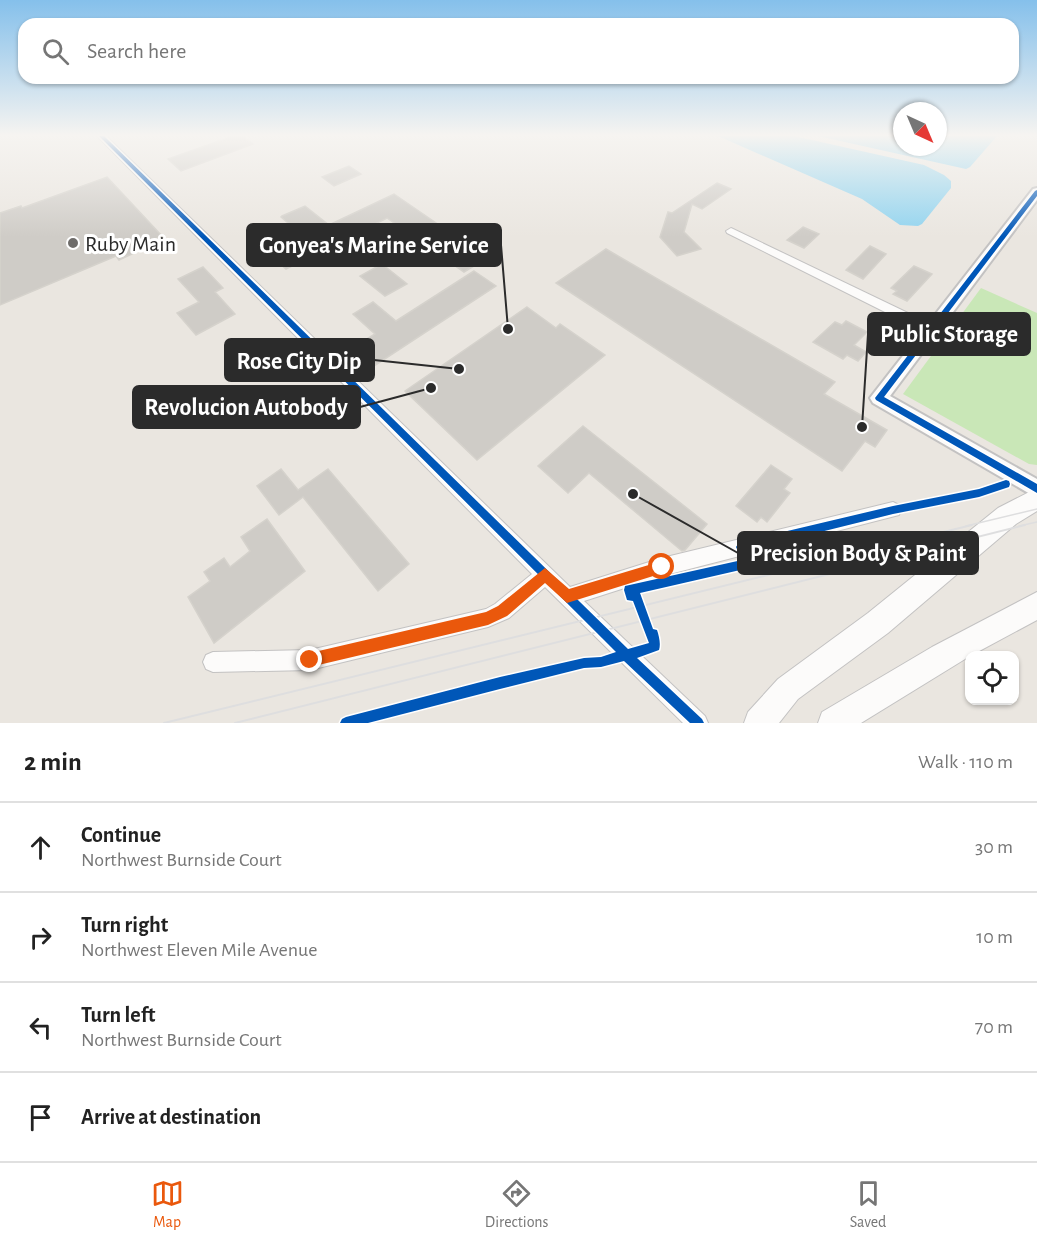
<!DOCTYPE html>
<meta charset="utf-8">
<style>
:root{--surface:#fff;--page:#f2f2f2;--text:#222;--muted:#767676;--line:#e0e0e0;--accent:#ea580c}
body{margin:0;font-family:"Alegreya Sans",sans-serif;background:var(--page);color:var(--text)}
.controls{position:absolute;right:18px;bottom:18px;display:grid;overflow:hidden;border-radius:12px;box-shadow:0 2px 4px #0004}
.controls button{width:54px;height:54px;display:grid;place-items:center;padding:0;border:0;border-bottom:2px solid var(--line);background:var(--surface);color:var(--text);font:30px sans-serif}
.compass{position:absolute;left:893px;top:102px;width:54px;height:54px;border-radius:50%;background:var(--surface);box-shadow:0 2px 4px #0004;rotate:136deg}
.stop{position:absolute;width:18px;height:18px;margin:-14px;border:4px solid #ea580c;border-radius:50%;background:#fff}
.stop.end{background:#ea580c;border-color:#fff;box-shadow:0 2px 6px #0008}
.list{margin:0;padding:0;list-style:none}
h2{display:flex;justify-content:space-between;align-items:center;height:78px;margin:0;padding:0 24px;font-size:26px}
h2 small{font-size:20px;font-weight:400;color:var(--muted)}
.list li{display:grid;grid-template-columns:39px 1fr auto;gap:18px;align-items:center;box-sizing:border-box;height:90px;padding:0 24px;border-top:2px solid var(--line)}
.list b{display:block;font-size:22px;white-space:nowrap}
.list p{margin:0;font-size:20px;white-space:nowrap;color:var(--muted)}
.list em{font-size:20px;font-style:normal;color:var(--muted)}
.icon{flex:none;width:33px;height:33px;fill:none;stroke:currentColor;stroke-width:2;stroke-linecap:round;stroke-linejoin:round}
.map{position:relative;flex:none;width:1037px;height:723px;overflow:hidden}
.search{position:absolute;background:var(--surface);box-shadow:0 2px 4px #0004;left:18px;right:18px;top:18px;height:66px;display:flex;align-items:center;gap:15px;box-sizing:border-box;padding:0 21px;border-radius:18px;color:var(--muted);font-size:22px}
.sheet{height:438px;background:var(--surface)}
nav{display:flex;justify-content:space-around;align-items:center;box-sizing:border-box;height:84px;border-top:2px solid var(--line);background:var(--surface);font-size:16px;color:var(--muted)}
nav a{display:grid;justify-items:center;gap:3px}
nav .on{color:var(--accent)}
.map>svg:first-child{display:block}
</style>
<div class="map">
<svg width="1037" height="723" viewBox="0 0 1037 723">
<rect width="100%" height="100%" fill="#eae6e0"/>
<path fill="#c9e7b7" d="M981,288L1037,313V465L1029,464L903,394Z"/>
<g fill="#90d3ef">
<path d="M718,136H794L924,165L944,175L951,181V188L922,224L918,226L900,225L862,199Z"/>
<path d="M818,136H902V147H938V136H997L970,167L966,169Z"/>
</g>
<g fill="#cfccc7" stroke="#d5d2cc" stroke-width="1.5">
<path d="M233,136H242L253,144L181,171L168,159Z"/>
<path d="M349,166L361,174L334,186L322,177Z"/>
<path d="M107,177L162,236L132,249L134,253L119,260L116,256L0,305V213L21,206L22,208Z"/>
<path d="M717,183L731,189L702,209L692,204L684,232L701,249L677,256L660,237L668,212L672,213Z"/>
<path d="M394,194L487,258L464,272L387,218L286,269L269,254L294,242L283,233L294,228L281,217L282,216L305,206L329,225Z"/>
<path d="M803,227L819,234L804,248L787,240Z"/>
<path d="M870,246L886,254L863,279L846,270Z"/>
<path d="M606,249L835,382L824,394L887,430L875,447L865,441L842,471L556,283Z"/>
<path d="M382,264L407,284L385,296L360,276Z"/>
<path d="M914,266L932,274L907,301L893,294L897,291L891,288Z"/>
<path d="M203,267L223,288L215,292L235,314L196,335L177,313L199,302L178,279Z"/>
<path d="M474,271L496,286L374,366L354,347L375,334L353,314L373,302L396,321Z"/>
<path d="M527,307L556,328L560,324L605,355L477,460L405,391Z"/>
<path d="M846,321L867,332L854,345L866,352L858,361L847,355L843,359L813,342L835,322L842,325Z"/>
<path d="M583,426L707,524L685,550L682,551L589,473L568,493L538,466Z"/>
<path d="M771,465L792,479L784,489L790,493L767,522L761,517L757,522L736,506Z"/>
<path d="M281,469L298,490L328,469L409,564L378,591L303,497L279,515L257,486Z"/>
<path d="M267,519L305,571L214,643L188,597L210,581L204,572L224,558L230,567L250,551L241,537Z"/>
</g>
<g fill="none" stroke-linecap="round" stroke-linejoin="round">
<defs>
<g id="minor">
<path d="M97,136H106L570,587L662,558L893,502L899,505L901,510L899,515L662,576L584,601L705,716L708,723H683L545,587L509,618L488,627L310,670L213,672L206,669L203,662L206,655L213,652L310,650L486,609L495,604L532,574Z"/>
<path d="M731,228L935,326L936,329L930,334L925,332L727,233L726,231Z"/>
</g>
<path id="tertiary" d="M1037,188V200L890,396L1037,479V498L873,403L870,398L1033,189Z"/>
<g id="secondary">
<path d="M1037,488V511L1016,524L888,633L798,699L779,723H744L748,712L778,679L868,613L998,508Z"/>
<path d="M1037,592V620L970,656L861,723H818L822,712L932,647Z"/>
</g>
</defs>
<use href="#minor" stroke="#c3c2c2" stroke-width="2"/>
<use href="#tertiary" stroke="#c3c2c2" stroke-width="4"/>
<use href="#secondary" stroke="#c3c2c2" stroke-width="2"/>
<use href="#minor" fill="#fcfbfa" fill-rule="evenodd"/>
<use href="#tertiary" fill="#fcfbfa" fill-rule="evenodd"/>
<use href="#secondary" fill="#fcfbfa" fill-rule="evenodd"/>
<g stroke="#dededf" stroke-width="1.5">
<path d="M966,526L1037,509"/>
<path d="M1019,526L1037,522"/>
</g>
<g stroke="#dededf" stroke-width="2">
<path d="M164,723L972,525"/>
<path d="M235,723L1025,525"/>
</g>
<defs>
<g id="cycleway">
<path d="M99,136H104L628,649L649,643L633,601L627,600L624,590L625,586L742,560L736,547L738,544L741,542L893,506L979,489L1006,480L1009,481L1010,484L1009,487L979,497L893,514L748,550L754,563L752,566L749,568L640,593L653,629L657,630C659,636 661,644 659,650L637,658L702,719L704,723H690L624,661L601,667L584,668L500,689L368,723H340L342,719L346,717L500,677L584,658L601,657L616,652Z"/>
<path d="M1037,190V196L884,397L1037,484V493L876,400L875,398L1035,191Z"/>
</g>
</defs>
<use href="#cycleway" stroke="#fff" stroke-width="3"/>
<use href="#cycleway" fill="#0057b8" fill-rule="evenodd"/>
</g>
<linearGradient id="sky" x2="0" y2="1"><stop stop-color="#85c0eb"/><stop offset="0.57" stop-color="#f6f4f1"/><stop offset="1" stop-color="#f6f4f1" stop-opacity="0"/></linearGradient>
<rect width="1037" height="237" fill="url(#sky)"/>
<path fill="#ea580c" d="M662,561L666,563L668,567L666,572L567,603L545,583L507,616L488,625L310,667L305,665L303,660L305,655L310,653L486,612L498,606L545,568L569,589Z"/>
<circle fill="#6e6c6a" stroke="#fff" stroke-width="2" cx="73" cy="243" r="6"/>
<g text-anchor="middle" stroke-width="6" stroke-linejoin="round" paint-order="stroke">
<g font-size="22" fill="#2b2b2b" stroke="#fff" text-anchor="start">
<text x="85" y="251">Ruby Main</text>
</g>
</g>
<path fill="none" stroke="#2b2b2b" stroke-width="2" d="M508 329L501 245M862 427L868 334M459 369L374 360M431 388L360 407M633 494L738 553"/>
<g fill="#2b2b2b" stroke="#fff" stroke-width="2">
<circle cx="508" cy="329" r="6"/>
<circle cx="862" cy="427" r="6"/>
<circle cx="459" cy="369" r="6"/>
<circle cx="431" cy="388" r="6"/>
<circle cx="633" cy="494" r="6"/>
</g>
<g fill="#2b2b2b" stroke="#2b2b2b" stroke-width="2">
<rect x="247" y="224" width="254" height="42" rx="6"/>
<rect x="868" y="313" width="162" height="42" rx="6"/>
<rect x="225" y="339" width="149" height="42" rx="6"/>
<rect x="133" y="386" width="227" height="42" rx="6"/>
<rect x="738" y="532" width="240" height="42" rx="6"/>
</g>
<g font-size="24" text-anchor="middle" font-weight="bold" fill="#fff">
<text x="374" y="253">Gonyea's Marine Service</text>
<text x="949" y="342">Public Storage</text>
<text x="299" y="369">Rose City Dip</text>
<text x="246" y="415">Revolucion Autobody</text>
<text x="858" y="561">Precision Body &amp; Paint</text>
</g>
</svg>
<div class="controls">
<button><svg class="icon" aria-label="locate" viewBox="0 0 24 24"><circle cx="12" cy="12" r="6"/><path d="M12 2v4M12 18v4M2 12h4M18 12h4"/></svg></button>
</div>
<svg class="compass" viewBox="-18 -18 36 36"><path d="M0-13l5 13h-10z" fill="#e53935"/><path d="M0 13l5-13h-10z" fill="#767676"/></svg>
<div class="stop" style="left:662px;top:567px"></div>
<div class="stop end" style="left:310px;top:660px"></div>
<div class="search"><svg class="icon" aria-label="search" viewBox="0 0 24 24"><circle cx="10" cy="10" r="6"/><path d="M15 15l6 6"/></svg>Search here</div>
</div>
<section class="sheet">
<h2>2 min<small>Walk · 110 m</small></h2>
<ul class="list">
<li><svg class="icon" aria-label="ahead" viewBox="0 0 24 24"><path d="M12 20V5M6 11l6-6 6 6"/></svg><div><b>Continue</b><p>Northwest Burnside Court</p></div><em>30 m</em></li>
<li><svg class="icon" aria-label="right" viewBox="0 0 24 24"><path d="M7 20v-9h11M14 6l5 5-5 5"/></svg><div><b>Turn right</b><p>Northwest Eleven Mile Avenue</p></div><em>10 m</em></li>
<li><svg class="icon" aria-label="left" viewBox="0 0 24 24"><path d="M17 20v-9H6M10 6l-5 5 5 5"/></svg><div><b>Turn left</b><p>Northwest Burnside Court</p></div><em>70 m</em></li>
<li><svg class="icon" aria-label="arrive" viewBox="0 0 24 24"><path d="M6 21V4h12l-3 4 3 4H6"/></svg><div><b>Arrive at destination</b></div></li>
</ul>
</section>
<nav>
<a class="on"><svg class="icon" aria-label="map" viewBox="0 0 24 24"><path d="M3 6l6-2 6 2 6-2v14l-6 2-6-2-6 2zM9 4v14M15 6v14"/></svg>Map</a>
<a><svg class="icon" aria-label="directions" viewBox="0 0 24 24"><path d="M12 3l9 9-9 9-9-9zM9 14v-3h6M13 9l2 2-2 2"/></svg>Directions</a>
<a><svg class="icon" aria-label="saved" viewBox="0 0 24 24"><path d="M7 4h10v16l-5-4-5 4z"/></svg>Saved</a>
</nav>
